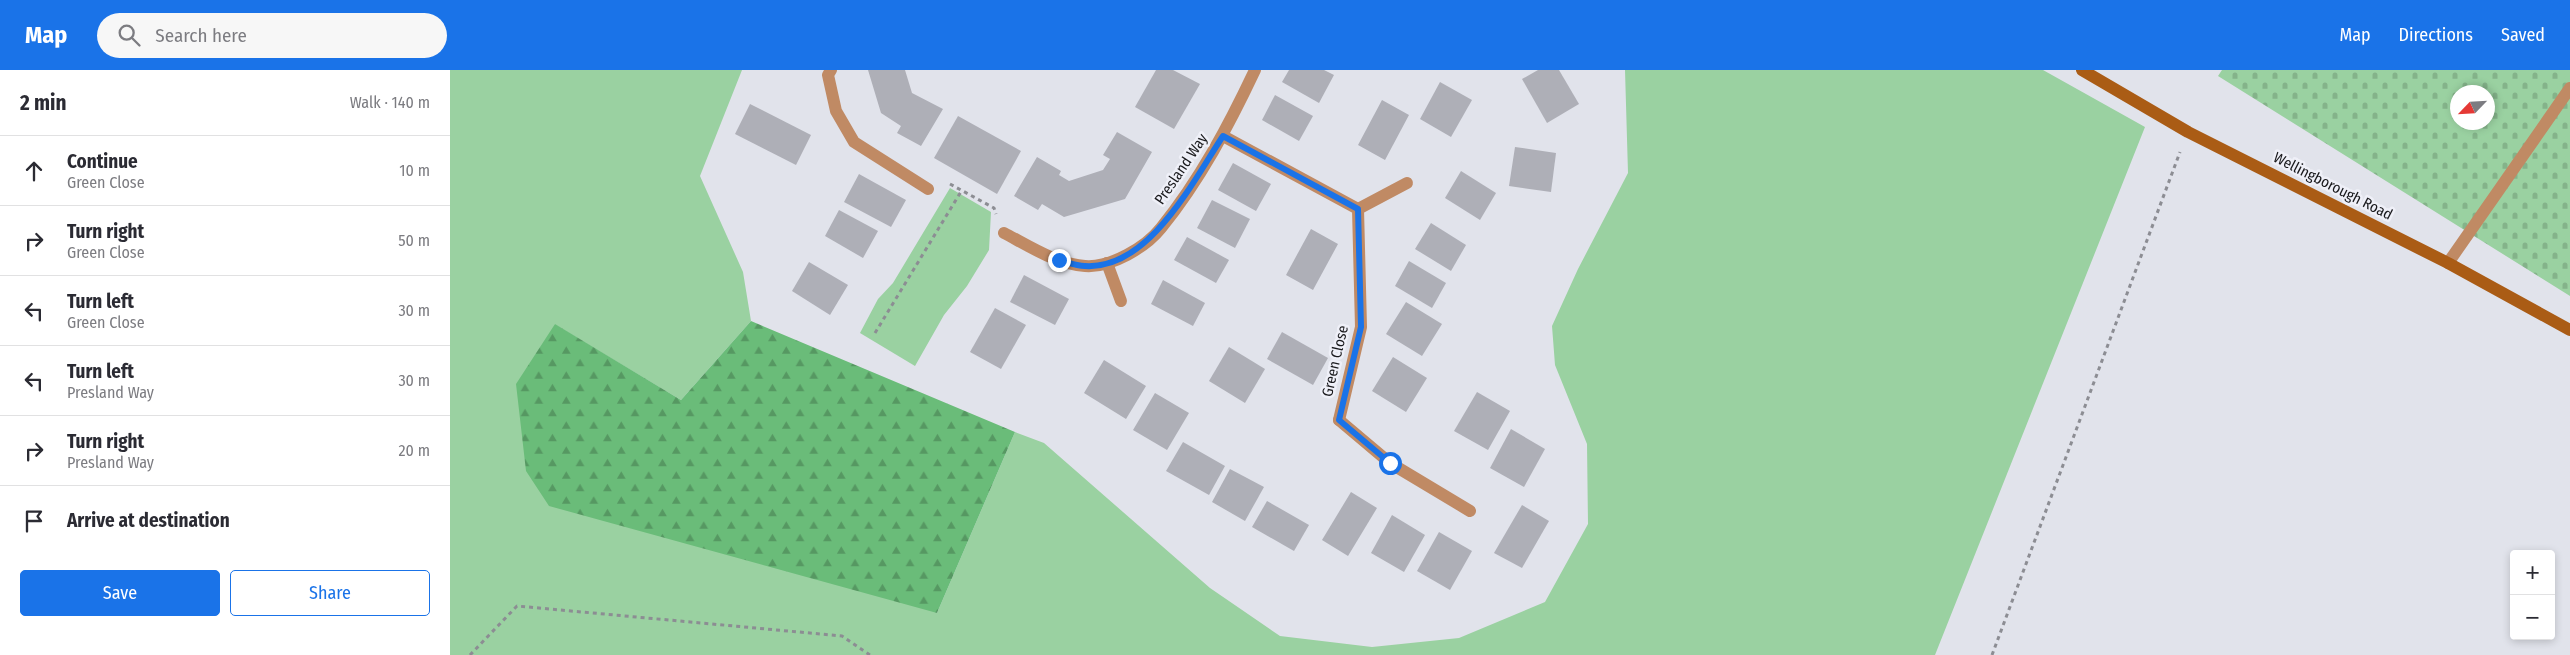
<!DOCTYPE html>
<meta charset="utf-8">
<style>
:root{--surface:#fff;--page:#f7f7f7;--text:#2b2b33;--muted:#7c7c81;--line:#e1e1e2;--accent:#1a73e8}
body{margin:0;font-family:"Fira Sans Condensed",sans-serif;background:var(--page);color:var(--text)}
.controls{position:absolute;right:15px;bottom:15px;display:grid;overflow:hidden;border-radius:5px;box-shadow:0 2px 8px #0003}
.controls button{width:45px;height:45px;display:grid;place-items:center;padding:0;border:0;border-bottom:1px solid var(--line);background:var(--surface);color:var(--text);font:25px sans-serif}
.compass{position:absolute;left:2000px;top:15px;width:45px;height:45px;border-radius:50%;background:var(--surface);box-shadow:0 2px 8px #0003;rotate:245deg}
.stop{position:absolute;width:15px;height:15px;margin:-11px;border:4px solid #1a73e8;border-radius:50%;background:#fff}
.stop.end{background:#1a73e8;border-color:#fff;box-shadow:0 1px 5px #0008}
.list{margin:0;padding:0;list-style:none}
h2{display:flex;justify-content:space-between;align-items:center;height:65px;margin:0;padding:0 20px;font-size:21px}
h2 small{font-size:16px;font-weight:400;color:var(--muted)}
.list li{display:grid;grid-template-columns:32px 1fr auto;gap:15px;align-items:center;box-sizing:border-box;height:70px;padding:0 20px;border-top:1px solid var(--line)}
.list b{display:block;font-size:19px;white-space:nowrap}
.list p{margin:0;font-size:16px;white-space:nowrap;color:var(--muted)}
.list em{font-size:16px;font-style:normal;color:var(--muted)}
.actions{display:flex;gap:10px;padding:15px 20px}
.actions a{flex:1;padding:11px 0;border:1px solid var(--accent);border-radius:5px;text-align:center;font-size:18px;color:var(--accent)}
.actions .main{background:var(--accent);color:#fff}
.icon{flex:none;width:28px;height:28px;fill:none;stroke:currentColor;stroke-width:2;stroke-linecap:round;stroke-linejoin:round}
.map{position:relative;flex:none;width:2120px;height:585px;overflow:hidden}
header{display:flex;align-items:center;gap:30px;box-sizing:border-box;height:70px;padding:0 25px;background:var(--accent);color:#fff}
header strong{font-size:24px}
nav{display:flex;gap:28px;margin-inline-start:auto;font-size:18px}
.search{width:350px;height:45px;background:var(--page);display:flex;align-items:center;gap:12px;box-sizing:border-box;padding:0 18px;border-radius:28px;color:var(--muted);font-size:19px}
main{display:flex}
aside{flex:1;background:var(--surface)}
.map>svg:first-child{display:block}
</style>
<header>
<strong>Map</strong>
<div class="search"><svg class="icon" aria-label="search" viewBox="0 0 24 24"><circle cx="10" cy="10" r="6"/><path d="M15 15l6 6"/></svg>Search here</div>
<nav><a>Map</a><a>Directions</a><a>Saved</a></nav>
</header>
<main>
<aside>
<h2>2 min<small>Walk · 140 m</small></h2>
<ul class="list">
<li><svg class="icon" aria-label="ahead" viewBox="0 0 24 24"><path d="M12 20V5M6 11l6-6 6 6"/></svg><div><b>Continue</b><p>Green Close</p></div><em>10 m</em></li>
<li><svg class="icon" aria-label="right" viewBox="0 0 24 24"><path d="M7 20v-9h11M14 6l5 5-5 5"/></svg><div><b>Turn right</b><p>Green Close</p></div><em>50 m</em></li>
<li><svg class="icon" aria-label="left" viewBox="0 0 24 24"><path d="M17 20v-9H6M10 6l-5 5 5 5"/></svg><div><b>Turn left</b><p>Green Close</p></div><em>30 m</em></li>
<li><svg class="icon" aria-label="left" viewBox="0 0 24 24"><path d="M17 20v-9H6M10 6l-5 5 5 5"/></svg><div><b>Turn left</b><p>Presland Way</p></div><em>30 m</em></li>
<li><svg class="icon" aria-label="right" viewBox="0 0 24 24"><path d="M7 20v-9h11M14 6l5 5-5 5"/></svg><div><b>Turn right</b><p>Presland Way</p></div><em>20 m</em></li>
<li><svg class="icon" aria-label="arrive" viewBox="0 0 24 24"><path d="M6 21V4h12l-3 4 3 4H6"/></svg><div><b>Arrive at destination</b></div></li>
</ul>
<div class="actions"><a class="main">Save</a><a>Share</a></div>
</aside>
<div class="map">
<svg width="2120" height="585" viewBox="0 0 2120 585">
<defs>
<pattern id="forest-firs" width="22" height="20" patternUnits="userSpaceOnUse" patternTransform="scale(1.25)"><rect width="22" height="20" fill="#6abc79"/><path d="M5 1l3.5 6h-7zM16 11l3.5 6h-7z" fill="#569862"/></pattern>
<pattern id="cemetery-stones" width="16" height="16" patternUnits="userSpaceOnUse" patternTransform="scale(1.25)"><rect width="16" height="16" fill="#9ad1a1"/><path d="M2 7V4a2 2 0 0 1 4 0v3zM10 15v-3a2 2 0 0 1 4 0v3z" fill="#84b38a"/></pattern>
</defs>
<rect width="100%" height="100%" fill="#e1e3eb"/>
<g fill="#9ad1a1">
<path d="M0,0H292L250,106L293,202L301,251L231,330L104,254L487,543L565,362L594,373L760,518L830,566L922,577L1009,568L1095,532L1138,454L1137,374L1105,295L1102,256L1128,199L1178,103L1175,0H1593L1695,57L1485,585H0Z"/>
<path d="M500,118L541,142L539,180L517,216L494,245L465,296L410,263L428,229L443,213Z"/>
</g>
<path fill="url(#forest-firs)" d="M301,251L565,362L487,543L99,436L76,401L66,314L105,254L231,330Z"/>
<path fill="url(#cemetery-stones)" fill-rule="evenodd" d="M1772,0H2120V226L1768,6ZM2008,22H2038V52H2008Z"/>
<g fill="#aeafb7">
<path d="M418,0H455L462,23L493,39L471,76L447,63L451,56L431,43Z"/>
<path d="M706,0H723L750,14L724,59L685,37Z"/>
<path d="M839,0H874L884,5L869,33L832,12Z"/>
<path d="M1088,0H1109L1129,34L1097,53L1072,9Z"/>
<path d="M990,12L1022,30L1001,67L970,49Z"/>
<path d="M825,25L863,46L849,71L812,50Z"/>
<path d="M932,30L959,45L935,90L908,75Z"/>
<path d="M300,34L361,65L346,95L285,64Z"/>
<path d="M508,46L571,81L547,124L484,88Z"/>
<path d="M667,62L702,82L675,129L614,147L592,134L588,140L564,126L587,87L611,101L609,105L619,111L653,100L660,89L653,85Z"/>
<path d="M1065,77L1106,83L1101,122L1059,116Z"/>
<path d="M783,93L821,114L806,141L768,120Z"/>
<path d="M1011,101L1046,123L1030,150L995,128Z"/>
<path d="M409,104L456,130L441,157L394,132Z"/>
<path d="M762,130L800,149L785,178L747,158Z"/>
<path d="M389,140L428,161L413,188L375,166Z"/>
<path d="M981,153L1016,175L1001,201L965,179Z"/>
<path d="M861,159L888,174L863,220L836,205Z"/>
<path d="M737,167L779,190L766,213L724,190Z"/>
<path d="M959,191L996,213L982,238L945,216Z"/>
<path d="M359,192L398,215L380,245L342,221Z"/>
<path d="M574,205L619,229L605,255L560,232Z"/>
<path d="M713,210L755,233L743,256L701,234Z"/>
<path d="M956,232L992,254L972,286L936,264Z"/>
<path d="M545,238L576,255L551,299L520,282Z"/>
<path d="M832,262L878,288L863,315L817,289Z"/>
<path d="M779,277L815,299L795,333L759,311Z"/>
<path d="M943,287L977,308L956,342L922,321Z"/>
<path d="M654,290L696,316L676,349L634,323Z"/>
<path d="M1027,322L1060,341L1038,380L1004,361Z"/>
<path d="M705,323L739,343L717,380L683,360Z"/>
<path d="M1061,359L1095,379L1074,417L1040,398Z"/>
<path d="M733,372L775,396L759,425L716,401Z"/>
<path d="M780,399L814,417L795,451L762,432Z"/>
<path d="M901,422L927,438L898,486L872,470Z"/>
<path d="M817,431L859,455L844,481L802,457Z"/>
<path d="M1072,435L1099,451L1072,498L1044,483Z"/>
<path d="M942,445L975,465L954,502L921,483Z"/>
<path d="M989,462L1022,481L1000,520L967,501Z"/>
</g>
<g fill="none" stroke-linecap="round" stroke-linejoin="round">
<g stroke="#8c8d93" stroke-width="3" stroke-dasharray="4 4" stroke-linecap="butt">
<path d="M500,114L544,138L546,144"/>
<path d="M425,263L512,120"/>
<path d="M20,585L67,536L392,566L420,585"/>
<path d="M1542,585L1730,82"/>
</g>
<g stroke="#c08a64" stroke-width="12">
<path d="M1998,193L2120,18"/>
<path d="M889,350L940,393L1020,441"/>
</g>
<g stroke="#c08a64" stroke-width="12">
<path d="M381,0L378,5L386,41L404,72L478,119"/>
<path d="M773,66L908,139L911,257L889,350"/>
<path d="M908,139L957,113"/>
<path d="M554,163C579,176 606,194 635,196C661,198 696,177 711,158C750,110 779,55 805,0"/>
<path d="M657,193L671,231"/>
</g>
<path stroke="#aa5c15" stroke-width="12" d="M1632,0L1738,62L1998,193L2120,260"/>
</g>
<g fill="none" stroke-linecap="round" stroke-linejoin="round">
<path stroke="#1a73e8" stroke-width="6" d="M609,190C617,192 626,196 635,196C699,200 743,111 773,66L908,139L911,257L889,350L940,393"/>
</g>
<g text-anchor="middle" stroke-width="5" stroke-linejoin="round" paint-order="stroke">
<g font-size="15" fill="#19191c" stroke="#eff0f8">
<text transform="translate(731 99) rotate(-56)" y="5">Presland Way</text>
<text transform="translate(1883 116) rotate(27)" y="5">Wellingborough Road</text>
<text transform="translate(885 291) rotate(-77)" y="5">Green Close</text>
</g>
</g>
</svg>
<div class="controls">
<button>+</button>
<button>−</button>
</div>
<svg class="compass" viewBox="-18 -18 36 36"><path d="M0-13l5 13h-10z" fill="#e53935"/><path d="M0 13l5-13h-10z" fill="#7c7c81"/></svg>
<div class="stop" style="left:940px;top:393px"></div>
<div class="stop end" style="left:609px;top:190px"></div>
</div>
</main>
